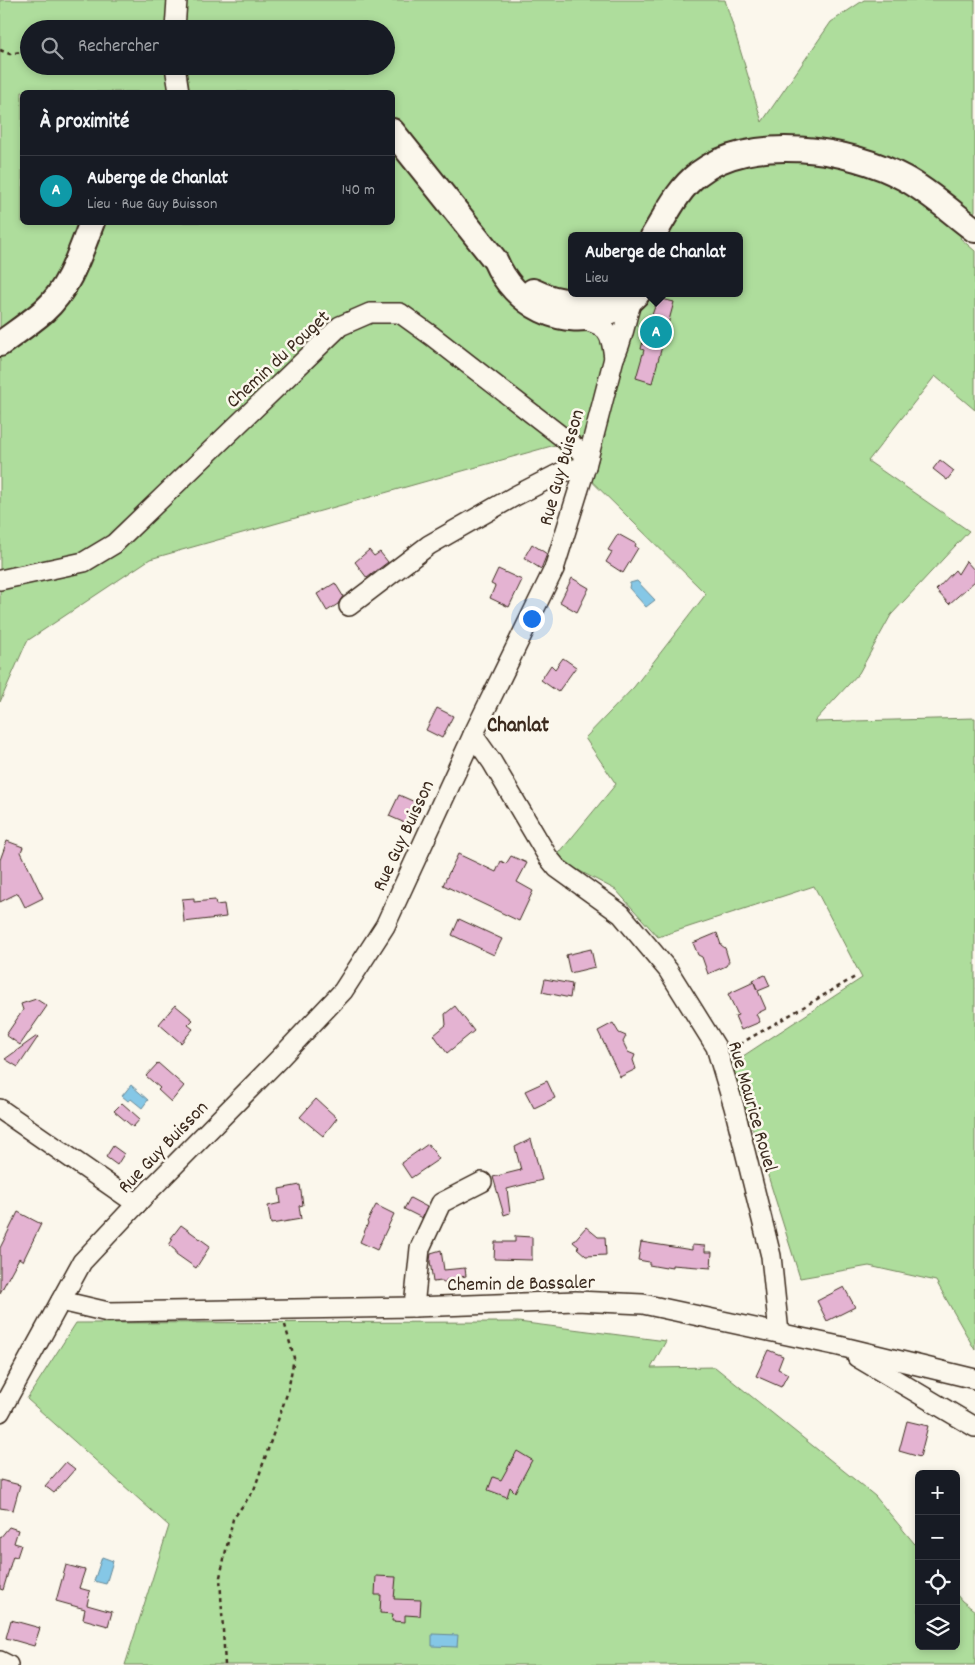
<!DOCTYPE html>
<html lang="fr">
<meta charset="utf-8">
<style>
:root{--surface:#171b24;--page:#242831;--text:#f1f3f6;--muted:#9ea1a6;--line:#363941;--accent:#db2777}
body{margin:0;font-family:Dekko,sans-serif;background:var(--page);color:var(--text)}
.controls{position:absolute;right:15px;bottom:15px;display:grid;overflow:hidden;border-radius:8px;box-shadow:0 2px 8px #0003}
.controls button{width:45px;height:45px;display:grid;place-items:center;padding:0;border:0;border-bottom:1px solid var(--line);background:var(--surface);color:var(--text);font:25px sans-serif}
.you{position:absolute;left:531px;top:618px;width:18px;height:18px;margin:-12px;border:4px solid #fff;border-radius:50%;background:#1a73e8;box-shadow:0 0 0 8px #1a73e833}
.badge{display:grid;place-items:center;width:32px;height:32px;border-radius:50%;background:var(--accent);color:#fff;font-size:16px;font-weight:700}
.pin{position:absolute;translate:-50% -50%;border:2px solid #fff;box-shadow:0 1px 5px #0006}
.popup{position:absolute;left:568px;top:232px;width:175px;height:65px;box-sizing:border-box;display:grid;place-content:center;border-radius:8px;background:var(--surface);filter:drop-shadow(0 1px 4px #0005);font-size:16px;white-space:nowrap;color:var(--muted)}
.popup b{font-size:19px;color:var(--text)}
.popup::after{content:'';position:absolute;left:50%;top:100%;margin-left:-10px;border:10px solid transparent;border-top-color:var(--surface)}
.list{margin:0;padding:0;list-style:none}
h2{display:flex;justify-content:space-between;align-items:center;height:65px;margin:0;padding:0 20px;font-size:21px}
h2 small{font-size:16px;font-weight:400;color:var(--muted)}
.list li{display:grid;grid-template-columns:32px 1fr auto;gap:15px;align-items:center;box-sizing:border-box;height:70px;padding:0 20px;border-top:1px solid var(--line)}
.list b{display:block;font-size:19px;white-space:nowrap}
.list p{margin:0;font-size:16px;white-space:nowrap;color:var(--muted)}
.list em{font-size:16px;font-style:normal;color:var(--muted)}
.icon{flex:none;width:28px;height:28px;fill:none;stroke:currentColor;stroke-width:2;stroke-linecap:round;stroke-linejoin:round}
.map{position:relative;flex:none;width:975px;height:1665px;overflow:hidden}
.search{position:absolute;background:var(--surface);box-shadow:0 2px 8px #0003;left:20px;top:20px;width:375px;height:55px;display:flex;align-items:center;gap:12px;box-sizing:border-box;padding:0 18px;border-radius:28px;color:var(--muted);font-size:19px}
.panel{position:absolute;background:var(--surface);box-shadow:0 2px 8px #0003;left:20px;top:90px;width:375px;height:135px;border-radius:8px}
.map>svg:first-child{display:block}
</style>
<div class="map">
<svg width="975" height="1665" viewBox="0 0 975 1665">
<rect width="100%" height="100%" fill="#fbf7ec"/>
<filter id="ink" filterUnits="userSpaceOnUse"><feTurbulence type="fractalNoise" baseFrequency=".02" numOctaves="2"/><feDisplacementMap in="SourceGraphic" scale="10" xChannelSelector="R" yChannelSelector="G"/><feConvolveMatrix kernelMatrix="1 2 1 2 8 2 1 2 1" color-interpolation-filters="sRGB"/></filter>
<g filter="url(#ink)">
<g fill="#aedd9c" stroke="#74845d" fill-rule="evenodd">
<path d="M0,0H725L762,122L831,22L864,0H975V211L960,238L975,251V410L935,376L868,461L969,531L891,615L859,673L814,722L975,718V1350L936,1281L869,1266L800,1278L764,1163L731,1064L862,978L814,886L658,937L616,890L555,858L616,784L585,738L634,687L706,594L555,445L150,559L27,641L0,702ZM29,29H386V66H29ZM22,92H392V222H22ZM572,236H740V293H572Z"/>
<path d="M518,1322L666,1341L651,1368L715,1367L875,1496L919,1549V1646H956V1594L962,1601L975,1611V1665H125L169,1526L27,1399L76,1323Z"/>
</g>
<g fill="#85c7e6" stroke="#678896">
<path d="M637,581L655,600L646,607L629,588L630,583Z"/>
<path d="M131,1085L148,1100L142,1108L131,1099L128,1101L122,1096Z"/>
<path d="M102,1557L113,1561L106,1584L94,1581Z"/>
<path d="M432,1634L458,1635L457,1647L432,1646Z"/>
</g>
<g fill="#e4b3d2" stroke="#3b2a1e">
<path d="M658,298L674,302L652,383L636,378L644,350L641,349L650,314L652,315Z"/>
<path d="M940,460L954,471L947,480L933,469Z"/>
<path d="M618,534L636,544L635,546L638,548L623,573L606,562L612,552L608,550Z"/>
<path d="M532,544L547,554L541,569L524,558Z"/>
<path d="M369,550L374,556L380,552L388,562L367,578L355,562Z"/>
<path d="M966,561L975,571V581L949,604L936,590L955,570L958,574Z"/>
<path d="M498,569L522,580L509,607L490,598L495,586L491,584Z"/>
<path d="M572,578L589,588L577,612L560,602Z"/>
<path d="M335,583L343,596L338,604L327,611L317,594Z"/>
<path d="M563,658L576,667L558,692L541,680L551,665L555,669Z"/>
<path d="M437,708L453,716L442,738L426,730Z"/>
<path d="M399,795L415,802L405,823L389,816Z"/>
<path d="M7,841L23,847L21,852L43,898L25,907L18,893L0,902V860Z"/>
<path d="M458,854L496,872L501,861L506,864L511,856L527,863L517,882L533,891L519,921L443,885Z"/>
<path d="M194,898V902L215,900L216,905L224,904L226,917L184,922L182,899Z"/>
<path d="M459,919L502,939L494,955L452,935Z"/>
<path d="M717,933L721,945L725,948L729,961L726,966L708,974L702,957L698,955L693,943Z"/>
<path d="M591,949L595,967L570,973L566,955Z"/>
<path d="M765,975L770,986L758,991L766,1009L756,1014L760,1022L741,1030L735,1016L738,1015L728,994L754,982L757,990L753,980Z"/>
<path d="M545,979L572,984L570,998L542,992Z"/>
<path d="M36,999L47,1006L20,1045L6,1035L23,1010L21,1004Z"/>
<path d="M175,1005L193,1020L188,1025L193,1029L181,1043L159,1024Z"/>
<path d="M455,1006L474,1031L447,1053L434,1035L446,1025L445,1014Z"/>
<path d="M613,1023L619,1033L626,1036L623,1042L628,1052L635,1055L633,1060L636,1069L620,1077L598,1031Z"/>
<path d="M37,1036L38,1037L18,1067L5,1059Z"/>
<path d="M158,1063L184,1086L171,1102L158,1090L160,1088L146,1076Z"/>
<path d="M547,1081L555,1098L534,1108L525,1091Z"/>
<path d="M316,1099L337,1118L323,1136L300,1117Z"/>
<path d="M122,1103L140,1119L133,1127L114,1111Z"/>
<path d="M531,1139L542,1180L507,1189L510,1213L504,1215L493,1177L521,1170L515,1147Z"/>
<path d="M428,1144L439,1159L411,1178L401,1163Z"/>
<path d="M113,1146L124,1154L117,1165L106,1157Z"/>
<path d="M300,1185L303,1205L299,1206L301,1219L271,1224L268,1206L281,1203L279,1189Z"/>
<path d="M410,1198L427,1207L422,1218L404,1209Z"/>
<path d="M376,1205L394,1214L377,1250L360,1242L368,1223L367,1222Z"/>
<path d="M18,1212L41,1224L23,1261L19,1258L0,1293V1248Z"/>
<path d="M181,1225L210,1246L196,1268L176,1254V1251L169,1245L173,1239L171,1238Z"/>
<path d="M586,1227L598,1237H605L606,1255L586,1256L577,1248L579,1247L573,1242Z"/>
<path d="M515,1236L532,1237V1260L494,1259L495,1242H515Z"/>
<path d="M641,1242L692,1250V1245L705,1246V1252H712L711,1268L672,1265V1267L666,1266V1268L649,1265V1262L638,1260Z"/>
<path d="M441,1250L444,1270L465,1268L466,1276L446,1280V1283L442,1281L433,1282L430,1261L431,1253Z"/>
<path d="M844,1287L855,1307L827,1321L817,1301Z"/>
<path d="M768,1350L783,1356L778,1369L788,1374L781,1387L756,1376Z"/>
<path d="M907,1421L928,1426L920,1457L899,1451Z"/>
<path d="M517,1451L532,1460L515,1492L510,1487L507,1497L488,1490L493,1477L501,1480Z"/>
<path d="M66,1462L75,1469L54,1493L45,1486Z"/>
<path d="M0,1480L20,1485L13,1510L0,1508Z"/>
<path d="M9,1527L18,1530L14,1543L21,1545L17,1557L13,1556L3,1590L0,1589V1538Z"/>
<path d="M66,1565L85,1570L79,1588L90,1591L87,1605L112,1612L108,1626L83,1619L85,1609L56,1601Z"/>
<path d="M376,1576L396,1577L394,1599L421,1600L420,1616L405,1615V1622L392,1621L393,1614L380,1613L381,1595H375Z"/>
<path d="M11,1620L40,1628L34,1646L6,1638Z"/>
</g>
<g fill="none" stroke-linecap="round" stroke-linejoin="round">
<defs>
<g id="minor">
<path d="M175,29L177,0"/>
<path d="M175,66L179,92"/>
<path d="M580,319C607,325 611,331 614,358"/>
<path d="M0,580L84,562L114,544L340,326L370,313H400L432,336L588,457"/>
<path d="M349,606L429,545L515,496L560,473L586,466"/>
<path d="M473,735L492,762L548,857L557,868L621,914L668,970L716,1047L734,1107L771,1256L779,1333"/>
<path d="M0,1109L137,1204"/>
<path d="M61,1301L108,1312L414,1307L576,1301L643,1304L839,1346L975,1379"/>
<path d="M414,1307L420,1248L441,1203L482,1182"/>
<path d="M857,1357L975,1427"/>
<path d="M0,1412L82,1262L148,1192L279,1059L343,991L385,926L473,735L554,569L586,466L614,358C624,339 625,318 633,298"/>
<path d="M0,1661L8,1665"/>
</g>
<g id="major">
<path d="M392,131L495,260C514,304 563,332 609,312C619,308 630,302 638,293"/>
<path d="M653,236C666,215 678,189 698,174C750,133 850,148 904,178C930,192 952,213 975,230"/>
<path d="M533,291C557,303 583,305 607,293"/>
<path d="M0,344C15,333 30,323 44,311C69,289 80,253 92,222"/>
</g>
</defs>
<use href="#minor" stroke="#3b2a1e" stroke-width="22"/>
<use href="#major" stroke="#3b2a1e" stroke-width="28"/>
<g stroke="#3b2a1e" stroke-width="2.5" stroke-dasharray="4 4" stroke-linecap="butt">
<path d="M0,50L10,54L29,50"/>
<path d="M733,1048L855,977"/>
<path d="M225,1665L220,1577L233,1519L254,1490L288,1391L294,1358L285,1325"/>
</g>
<use href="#minor" stroke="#fbf7ec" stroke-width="19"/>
<use href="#major" stroke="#fbf7ec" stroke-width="24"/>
</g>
</g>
<g text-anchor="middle" stroke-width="5" stroke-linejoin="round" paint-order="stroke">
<g font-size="20" fill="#3b2a1e" stroke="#fbf7ec">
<text transform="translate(277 358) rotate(-43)" y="7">Chemin du Pouget</text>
<text transform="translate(560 467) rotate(-74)" y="7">Rue Guy Buisson</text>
<text transform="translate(402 835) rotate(-65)" y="7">Rue Guy Buisson</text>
<text transform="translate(754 1106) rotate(74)" y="7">Rue Maurice Rouel</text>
<text transform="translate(162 1146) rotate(-46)" y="7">Rue Guy Buisson</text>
<text transform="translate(521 1282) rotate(-1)" y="7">Chemin de Bassaler</text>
</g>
<g font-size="21" font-weight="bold" fill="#3b2a1e" stroke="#fbf7ec">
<text x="518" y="731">Chanlat</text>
</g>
</g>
</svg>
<div class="controls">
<button>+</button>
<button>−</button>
<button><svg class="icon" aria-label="locate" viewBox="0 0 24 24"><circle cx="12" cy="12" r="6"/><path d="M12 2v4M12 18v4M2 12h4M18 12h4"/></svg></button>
<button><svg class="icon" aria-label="layers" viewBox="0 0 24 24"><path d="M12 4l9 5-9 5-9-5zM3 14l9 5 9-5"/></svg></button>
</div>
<div class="you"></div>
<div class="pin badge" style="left:656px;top:332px;background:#0f9aa8">A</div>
<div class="popup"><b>Auberge de Chanlat</b>Lieu</div>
<div class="search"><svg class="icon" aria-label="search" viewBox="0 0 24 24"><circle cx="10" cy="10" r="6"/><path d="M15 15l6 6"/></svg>Rechercher</div>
<section class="panel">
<h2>À proximité<small></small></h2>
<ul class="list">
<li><span class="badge" style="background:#0f9aa8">A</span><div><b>Auberge de Chanlat</b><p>Lieu · Rue Guy Buisson</p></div><em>140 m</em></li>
</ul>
</section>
</div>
